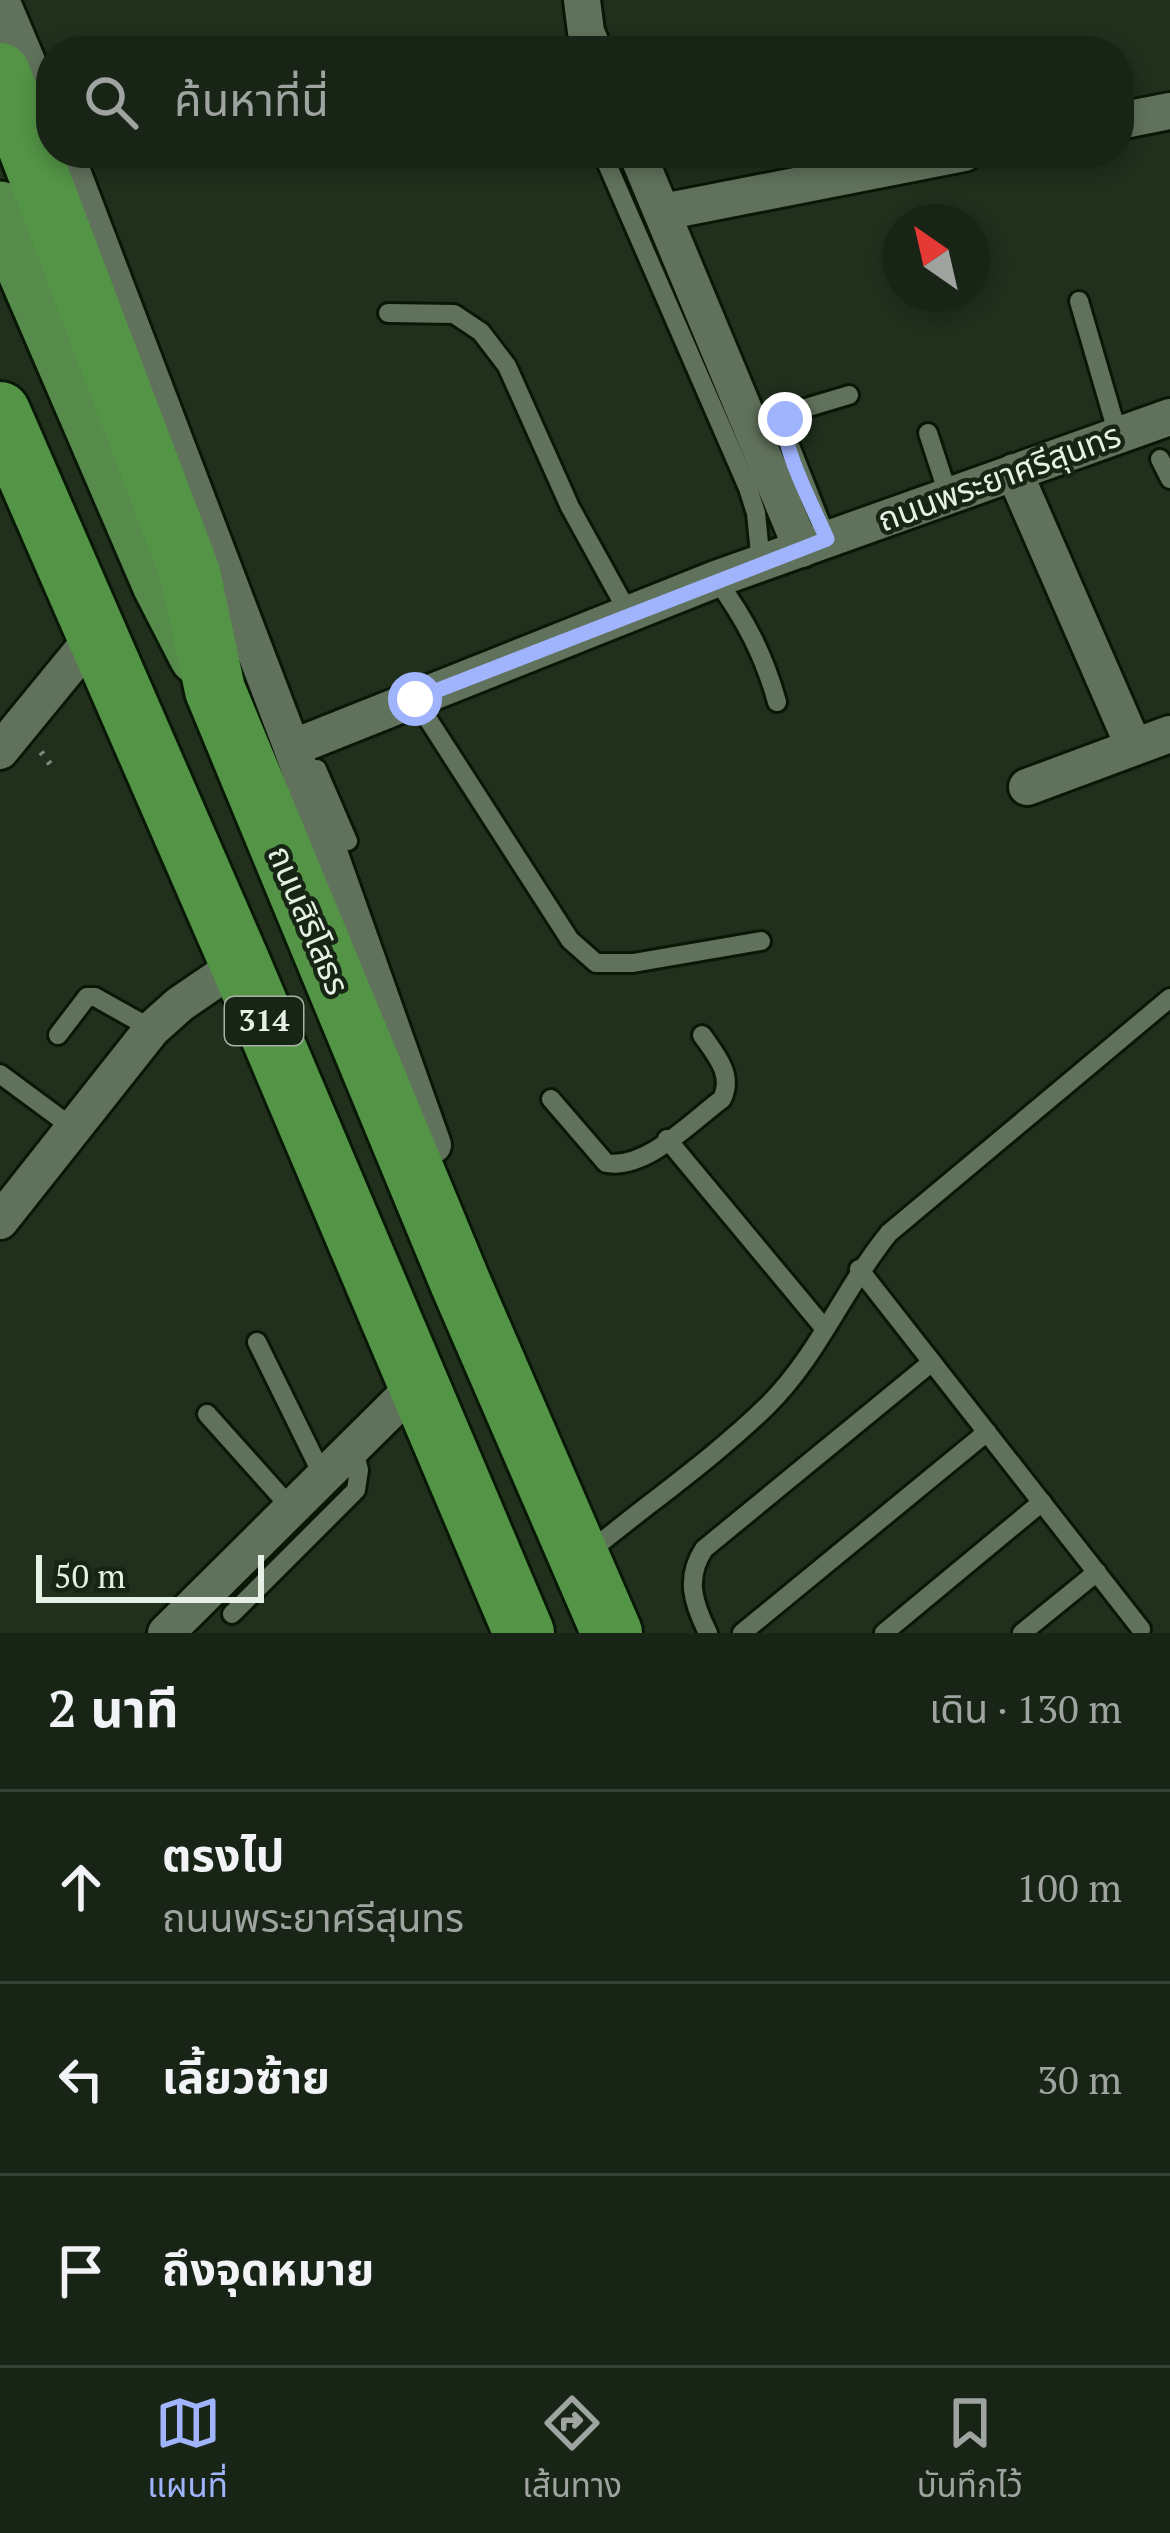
<!DOCTYPE html>
<html lang="th">
<meta charset="utf-8">
<style>
:root{--surface:#182416;--page:#253023;--text:#f1f3f6;--muted:#9fa4a1;--line:#364135;--accent:#a0b3fd}
body{margin:0;font-family:"PT Serif","Noto Sans Thai",serif;background:var(--page);color:var(--text)}
.compass{position:absolute;left:882px;top:204px;width:108px;height:108px;border-radius:50%;background:var(--surface);box-shadow:0 6px 18px #0003;rotate:326deg}
.scale{position:absolute;left:36px;bottom:30px;width:228px;box-sizing:border-box;padding-left:12px;border:6px solid #e6f0e4;border-top:0;font-size:33px;line-height:42px;white-space:nowrap;color:#e6f0e4;-webkit-text-stroke:9px #172614;paint-order:stroke}
.stop{position:absolute;width:36px;height:36px;margin:-27px;border:9px solid #a0b3fd;border-radius:50%;background:#fff}
.stop.end{background:#a0b3fd;border-color:#fff;box-shadow:0 3px 12px #0008}
.list{margin:0;padding:0;list-style:none}
h2{display:flex;justify-content:space-between;align-items:center;height:156px;margin:0;padding:0 48px;font-size:51px}
h2 small{font-size:39px;font-weight:400;color:var(--muted)}
.list li{display:grid;grid-template-columns:78px 1fr auto;gap:36px;align-items:center;box-sizing:border-box;height:192px;padding:0 48px;border-top:3px solid var(--line)}
.list b{display:block;font-size:45px;white-space:nowrap}
.list p{margin:0;font-size:39px;white-space:nowrap;color:var(--muted)}
.list em{font-size:39px;font-style:normal;color:var(--muted)}
.icon{flex:none;width:66px;height:66px;fill:none;stroke:currentColor;stroke-width:2;stroke-linecap:round;stroke-linejoin:round}
.map{position:relative;flex:none;width:1170px;height:1633px;overflow:hidden}
.search{position:absolute;background:var(--surface);box-shadow:0 6px 18px #0003;left:36px;right:36px;top:36px;height:132px;display:flex;align-items:center;gap:30px;box-sizing:border-box;padding:0 42px;border-radius:48px;color:var(--muted);font-size:45px}
.sheet{height:732px;background:var(--surface)}
nav{display:flex;justify-content:space-around;align-items:center;box-sizing:border-box;height:168px;border-top:3px solid var(--line);background:var(--surface);font-size:33px;color:var(--muted)}
nav a{display:grid;justify-items:center;gap:6px}
nav .on{color:var(--accent)}
.map>svg:first-child{display:block}
</style>
<div class="map">
<svg width="1170" height="1633" viewBox="0 0 1170 1633">
<rect width="100%" height="100%" fill="#20301d"/>
<g fill="none" stroke-linecap="round" stroke-linejoin="round">
<defs>
<g id="service">
<path d="M604,157L748,488L756,513L761,564"/>
<path d="M1079,301L1118,435"/>
<path d="M388,313L454,314L481,332L507,366L570,507L629,614"/>
<path d="M928,433L948,494"/>
<path d="M1160,459L1170,479"/>
<path d="M827,539L783,428L792,412L849,395"/>
<path d="M716,579C745,619 764,655 777,702"/>
<path d="M415,699L570,940L596,963H633L761,941"/>
<path d="M317,769L348,841"/>
<path d="M58,1035L87,997H95L152,1029"/>
<path d="M0,1074L73,1128"/>
<path d="M551,1099L606,1163C646,1170 691,1122 722,1099C734,1075 716,1055 702,1035"/>
<path d="M667,1139L825,1329"/>
<path d="M859,1269L1141,1629"/>
<path d="M257,1342L323,1476"/>
<path d="M207,1414L291,1508"/>
<path d="M588,1553C646,1505 713,1459 767,1406C818,1356 844,1288 889,1233L1170,998"/>
<path d="M232,1614L356,1490L359,1470L353,1447"/>
<path d="M708,1633C693,1603 685,1578 704,1549L932,1362"/>
<path d="M742,1633L987,1432"/>
<path d="M884,1633L1042,1502"/>
<path d="M1022,1633L1097,1572"/>
</g>
<g id="minor">
<path d="M1,0L51,118"/>
<path d="M582,0L586,32L594,51"/>
<path d="M1119,121L1170,111"/>
<path d="M65,153L292,748L433,1145"/>
<path d="M637,153L802,549"/>
<path d="M663,212L964,153"/>
<path d="M1014,472L1134,747"/>
<path d="M292,748L716,579L1170,417"/>
<path d="M0,751L95,635"/>
<path d="M1027,787L1170,734"/>
<path d="M0,1221L152,1029L180,1004L240,963"/>
<path d="M166,1633L417,1384"/>
</g>
<path id="primary" d="M0,210L161,584L198,656"/>
<g id="trunk">
<path d="M0,73L190,573L215,690L460,1282L612,1633"/>
<path d="M0,412L240,963L524,1633"/>
</g>
</defs>
<use href="#service" stroke="#091806" stroke-width="24"/>
<use href="#minor" stroke="#091806" stroke-width="42"/>
<use href="#primary" stroke="#091806" stroke-width="63"/>
<use href="#trunk" stroke="#091806" stroke-width="66"/>
<path stroke="#7d8a7a" stroke-width="6" stroke-dasharray="3 9" stroke-linecap="butt" d="M41,752L53,768"/>
<use href="#service" stroke="#60725c" stroke-width="18"/>
<use href="#minor" stroke="#60725c" stroke-width="36"/>
<use href="#primary" stroke="#568b4c" stroke-width="57"/>
<use href="#trunk" stroke="#539446" stroke-width="60"/>
</g>
<g fill="none" stroke-linecap="round" stroke-linejoin="round">
<path stroke="#a0b3fd" stroke-width="15" d="M415,699L827,539C816,513 779,443 785,419"/>
</g>
<g text-anchor="middle" stroke-width="9" stroke-linejoin="round" paint-order="stroke">
<rect fill="#172614" stroke="#a8b3a6" stroke-width="3" x="225" y="997" width="78" height="48" rx="9"/>
<g font-size="30" font-weight="bold" fill="#e6f0e4">
<text x="264" y="1031">314</text>
</g>
<g font-size="33" fill="#e6f0e4" stroke="#172614">
<text transform="translate(999 477) rotate(-20)" y="12">ถนนพระยาศรีสุนทร</text>
<text transform="translate(309 920) rotate(67)" y="12">ถนนสิริโสธร</text>
</g>
</g>
</svg>
<svg class="compass" viewBox="-18 -18 36 36"><path d="M0-13l5 13h-10z" fill="#e53935"/><path d="M0 13l5-13h-10z" fill="#9fa4a1"/></svg>
<div class="scale">50 m</div>
<div class="stop" style="left:415px;top:699px"></div>
<div class="stop end" style="left:785px;top:419px"></div>
<div class="search"><svg class="icon" aria-label="search" viewBox="0 0 24 24"><circle cx="10" cy="10" r="6"/><path d="M15 15l6 6"/></svg>ค้นหาที่นี่</div>
</div>
<section class="sheet">
<h2>2 นาที<small>เดิน · 130 m</small></h2>
<ul class="list">
<li><svg class="icon" aria-label="ahead" viewBox="0 0 24 24"><path d="M12 20V5M6 11l6-6 6 6"/></svg><div><b>ตรงไป</b><p>ถนนพระยาศรีสุนทร</p></div><em>100 m</em></li>
<li><svg class="icon" aria-label="left" viewBox="0 0 24 24"><path d="M17 20v-9H6M10 6l-5 5 5 5"/></svg><div><b>เลี้ยวซ้าย</b></div><em>30 m</em></li>
<li><svg class="icon" aria-label="arrive" viewBox="0 0 24 24"><path d="M6 21V4h12l-3 4 3 4H6"/></svg><div><b>ถึงจุดหมาย</b></div></li>
</ul>
</section>
<nav>
<a class="on"><svg class="icon" aria-label="map" viewBox="0 0 24 24"><path d="M3 6l6-2 6 2 6-2v14l-6 2-6-2-6 2zM9 4v14M15 6v14"/></svg>แผนที่</a>
<a><svg class="icon" aria-label="directions" viewBox="0 0 24 24"><path d="M12 3l9 9-9 9-9-9zM9 14v-3h6M13 9l2 2-2 2"/></svg>เส้นทาง</a>
<a><svg class="icon" aria-label="saved" viewBox="0 0 24 24"><path d="M7 4h10v16l-5-4-5 4z"/></svg>บันทึกไว้</a>
</nav>
